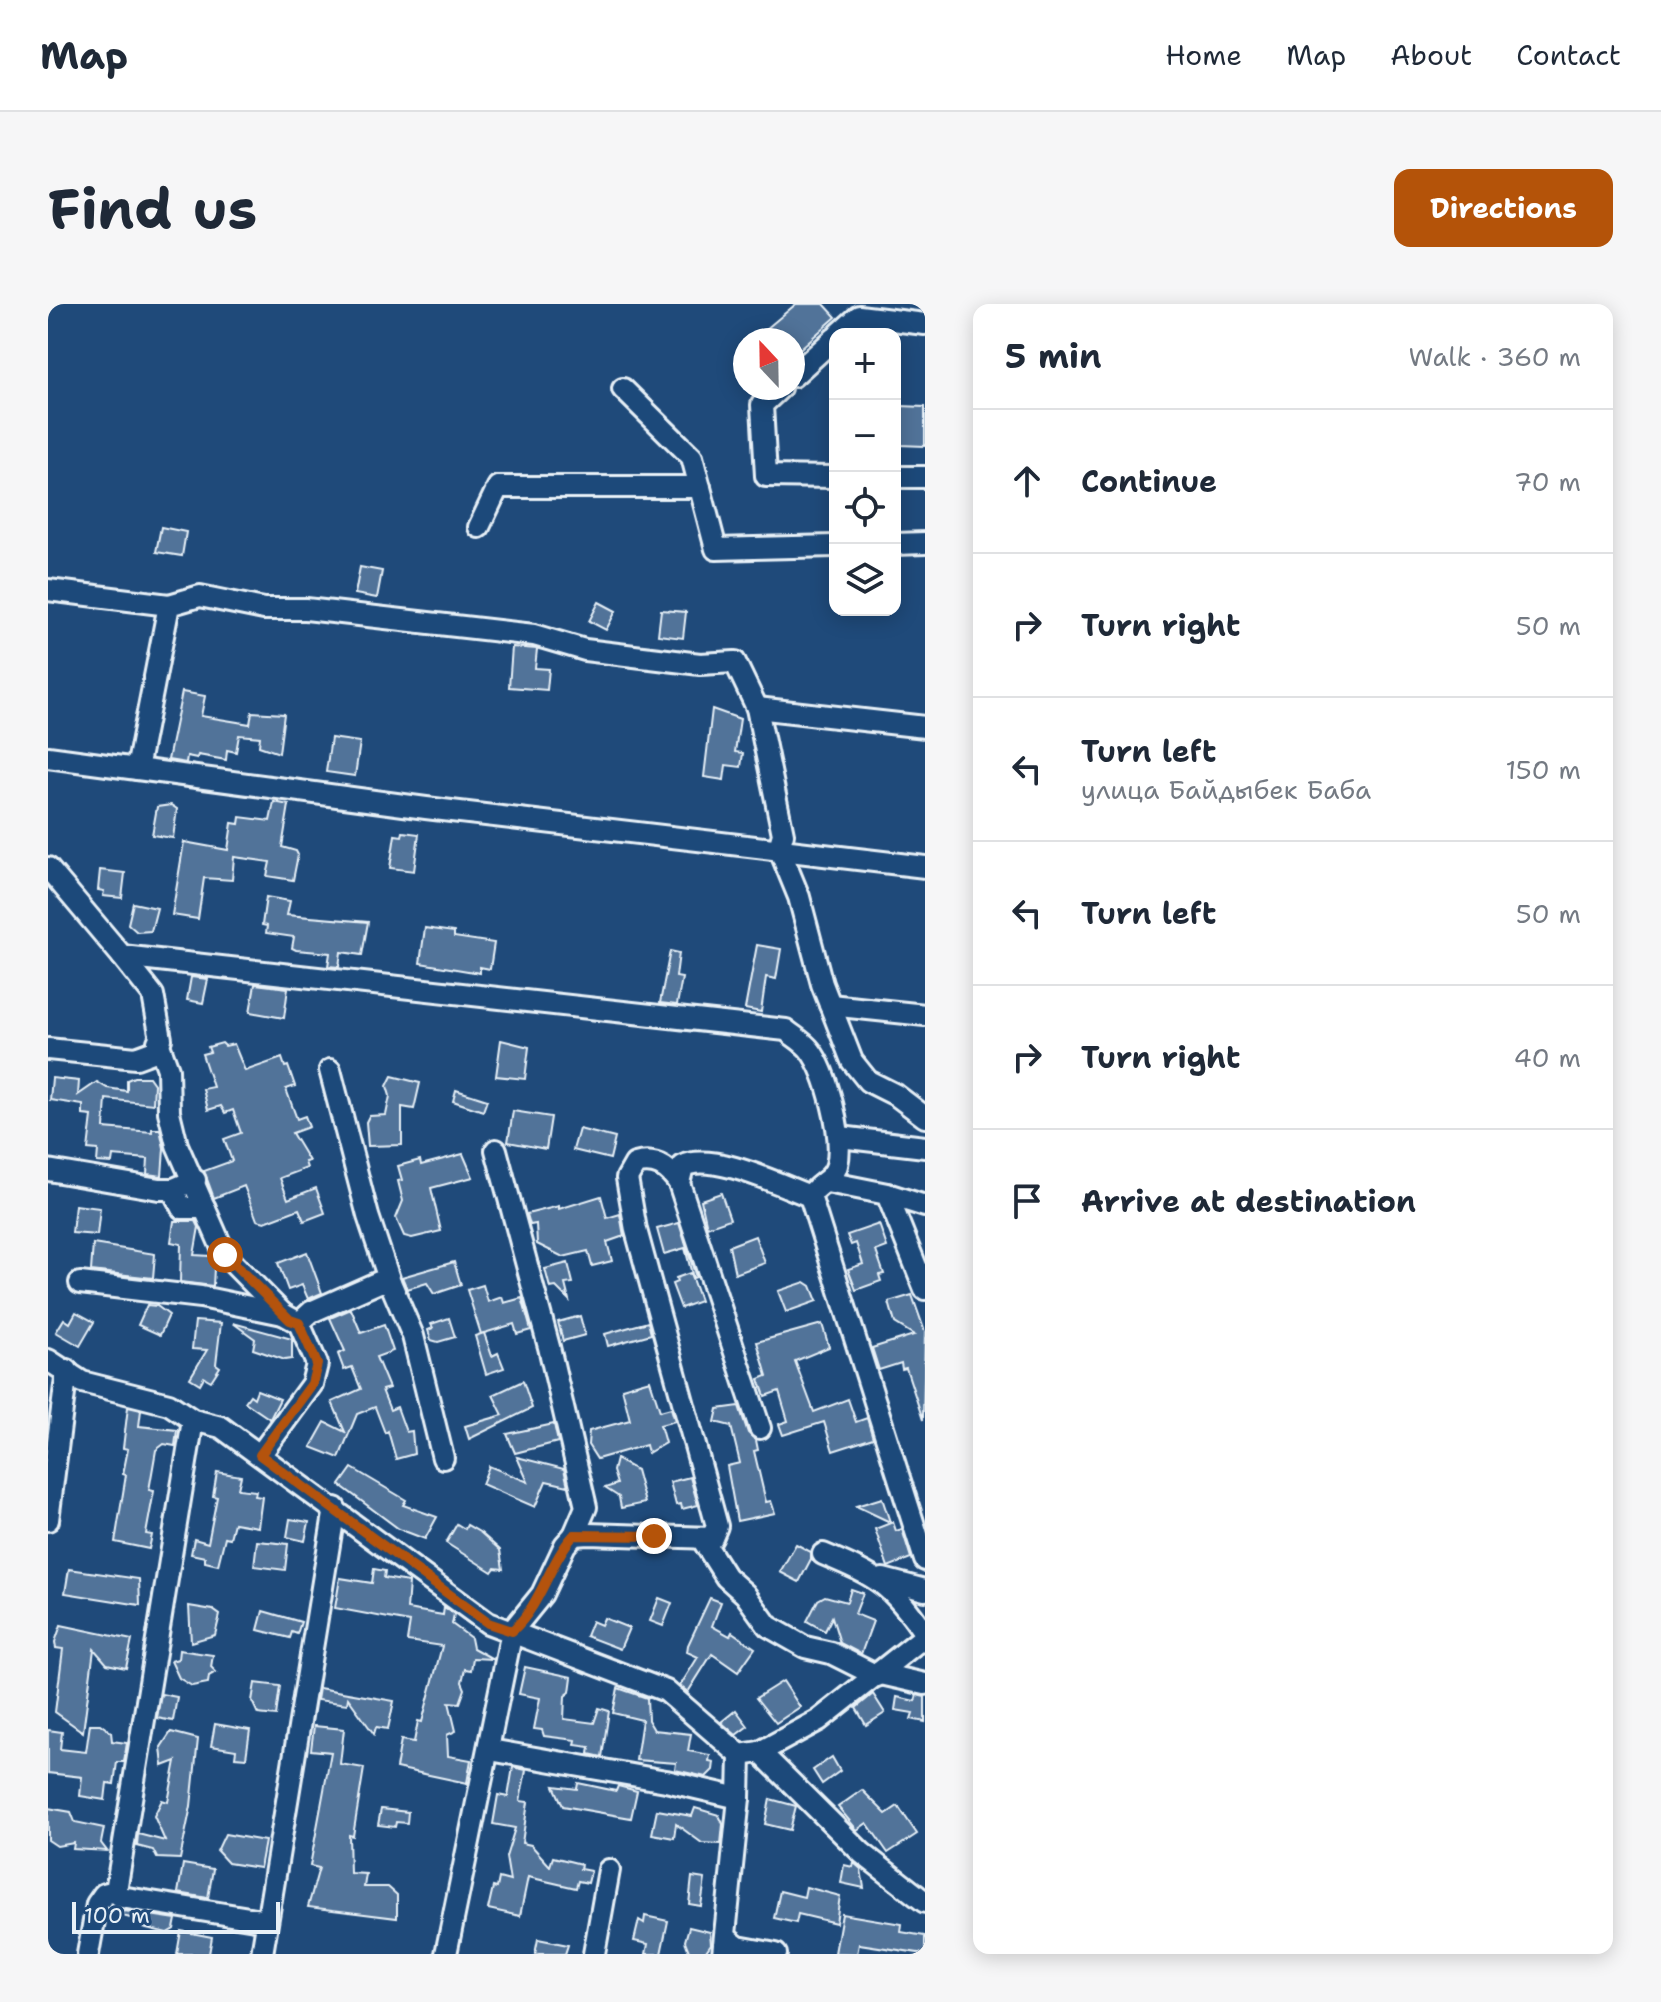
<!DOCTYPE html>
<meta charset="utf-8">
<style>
:root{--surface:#fff;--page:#f6f6f7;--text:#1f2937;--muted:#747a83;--line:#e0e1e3;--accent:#b45309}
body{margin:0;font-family:"Shantell Sans",sans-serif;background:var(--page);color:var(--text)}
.controls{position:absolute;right:24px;top:24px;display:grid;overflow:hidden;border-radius:16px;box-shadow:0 4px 20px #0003}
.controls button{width:72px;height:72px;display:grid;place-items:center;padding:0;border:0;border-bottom:2px solid var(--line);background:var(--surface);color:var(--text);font:40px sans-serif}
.compass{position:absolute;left:685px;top:24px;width:72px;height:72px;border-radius:50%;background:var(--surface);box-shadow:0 4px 20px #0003;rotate:338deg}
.scale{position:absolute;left:24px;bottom:20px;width:208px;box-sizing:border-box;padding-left:8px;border:4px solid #e8f1f8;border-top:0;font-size:22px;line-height:28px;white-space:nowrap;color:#e8f1f8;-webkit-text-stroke:6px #1f4a7a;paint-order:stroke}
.stop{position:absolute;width:24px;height:24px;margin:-18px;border:6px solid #b45309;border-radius:50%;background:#fff}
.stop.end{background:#b45309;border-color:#fff;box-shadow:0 2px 8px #0008}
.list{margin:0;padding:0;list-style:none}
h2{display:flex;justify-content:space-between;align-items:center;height:104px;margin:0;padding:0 32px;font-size:34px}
h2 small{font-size:26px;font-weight:400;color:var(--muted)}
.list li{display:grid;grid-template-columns:52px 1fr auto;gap:24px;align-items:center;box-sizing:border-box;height:144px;padding:0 32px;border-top:2px solid var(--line)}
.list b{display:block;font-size:30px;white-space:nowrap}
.list p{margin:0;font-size:26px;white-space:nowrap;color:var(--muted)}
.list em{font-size:26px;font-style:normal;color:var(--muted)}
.icon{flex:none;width:44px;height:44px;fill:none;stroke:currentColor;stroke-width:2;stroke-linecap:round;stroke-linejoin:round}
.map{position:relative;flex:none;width:877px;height:1650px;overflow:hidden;border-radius:16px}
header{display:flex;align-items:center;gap:48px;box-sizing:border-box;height:112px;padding:0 40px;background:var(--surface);border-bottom:2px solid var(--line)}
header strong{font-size:38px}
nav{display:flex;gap:44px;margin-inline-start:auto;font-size:28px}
.intro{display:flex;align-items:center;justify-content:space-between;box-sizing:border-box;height:192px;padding:0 48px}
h1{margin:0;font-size:56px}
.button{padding:20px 36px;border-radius:16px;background:var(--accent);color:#fff;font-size:28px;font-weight:700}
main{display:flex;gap:48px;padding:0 48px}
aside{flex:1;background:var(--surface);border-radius:16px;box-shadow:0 4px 20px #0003}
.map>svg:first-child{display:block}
</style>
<header>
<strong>Map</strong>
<nav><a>Home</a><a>Map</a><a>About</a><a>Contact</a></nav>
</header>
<div class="intro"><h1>Find us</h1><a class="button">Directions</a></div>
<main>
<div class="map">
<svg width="877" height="1650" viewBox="0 0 877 1650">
<rect width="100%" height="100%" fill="#1f4a7a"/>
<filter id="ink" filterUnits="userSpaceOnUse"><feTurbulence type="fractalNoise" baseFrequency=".0125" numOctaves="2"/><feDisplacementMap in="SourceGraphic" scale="16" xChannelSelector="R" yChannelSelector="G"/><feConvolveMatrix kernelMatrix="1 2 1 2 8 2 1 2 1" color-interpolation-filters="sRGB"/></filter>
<g filter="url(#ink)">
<g fill="#517399" stroke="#e8f1f8" stroke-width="2">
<path d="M748,0H776L788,13L745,51V36H705Z"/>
<path d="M852,102L877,103V142L851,141Z"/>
<path d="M113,223L138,228L134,252L108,248Z"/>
<path d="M312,263L334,267L329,294L307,290Z"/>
<path d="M551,298L568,307L558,326L541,317Z"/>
<path d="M613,306L638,308L635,334L610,331Z"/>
<path d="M464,343L489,345L487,364L501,365L499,386L461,383Z"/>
<path d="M134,388L157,392L153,412L202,420L204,408L236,410L231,449L211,442L212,433L191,431L188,448L179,446L178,456L150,451L149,454L139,452L138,459L120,456Z"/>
<path d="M664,405L692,415L687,448L695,449L693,463L678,461L676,476L656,473Z"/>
<path d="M283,434L312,438L307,472L278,468Z"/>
<path d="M226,498L241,501L234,543L248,547L250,551L245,576L219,572L222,558L186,553L184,576L156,574L150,615L124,611L136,538L180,546L184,519L191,520L192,513L222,517Z"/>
<path d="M123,501L129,505L125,534L104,531L109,503Z"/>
<path d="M355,528L371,530L366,567L342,564L347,531L354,532Z"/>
<path d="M52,566L77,569L74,594L55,592L56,587L50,586Z"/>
<path d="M218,593L242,597L239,611L320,618L314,651L293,648L291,663L280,662L282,649L248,646L244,644L246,633L218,629L219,622L214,621Z"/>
<path d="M85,599L109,604L103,627L89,628L80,620Z"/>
<path d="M377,624L406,628V633L446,639L442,665L432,663V669L372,659Z"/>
<path d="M709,641L733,645L728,675L718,673L713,708L697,705Z"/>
<path d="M622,647L631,649L628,673L634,674L629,701L612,699Z"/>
<path d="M143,673L160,675L155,699L139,696Z"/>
<path d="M207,680L240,684L236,714L202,708Z"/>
<path d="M453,736L481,743L477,775L448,772Z"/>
<path d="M174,739L177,742L186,740L197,767L234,754L237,763L240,762L247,782L238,785L249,815L257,812L261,823L244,829L261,857L257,858L259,864L232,874L240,895L268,884L277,909L256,917L251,905L217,918L209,916L196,882L166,894L156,867L184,857L176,835L193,829L185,806L177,809L173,802L160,806L155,785L165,783L154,750L162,748L160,743Z"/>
<path d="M344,772L372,779L366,805L354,803V841L320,842L318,818L321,812L338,811L342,792L339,782Z"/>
<path d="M86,773H101L106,780L105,800L58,795L56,824L104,828V825H112L116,844L114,872L99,870L100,855L65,852L64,859L49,858L50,846L40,845L44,812L35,811V801L2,796L4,774L31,777L30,791L49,778L59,784L79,787V776Z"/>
<path d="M408,786L439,796L435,807L405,797Z"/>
<path d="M465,807L503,813L498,845L460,838Z"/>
<path d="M531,825L567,834L562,855L525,846Z"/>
<path d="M415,850L425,873L383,884L393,927L364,934L356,932L348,914L355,897L350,877L354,876L350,862L372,856L373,861Z"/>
<path d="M673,889L682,915L659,923L653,896Z"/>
<path d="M553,892L559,914L572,910L576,932L559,938L564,957L544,962L540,947L515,953L489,940L488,920L482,921L479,910L511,902V905Z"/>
<path d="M27,901L52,904L49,931L24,929Z"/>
<path d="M126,917H148L151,923L146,951L163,952L170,962L166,964L165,982L132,978L133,940L123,938Z"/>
<path d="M631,919L648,973L645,974L637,944L616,950L609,925Z"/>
<path d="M831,920L839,943L828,947L836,970L831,971L833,977L808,986L800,965L815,960L808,939L803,941L799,931Z"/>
<path d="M707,932L717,959L687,970L681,942Z"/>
<path d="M45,940L107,950L105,974L43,967Z"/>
<path d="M259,948L274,989L260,995L254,981L240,986L230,959Z"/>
<path d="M406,958L413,981L386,990L379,979L359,985L354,973Z"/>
<path d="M520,959L525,979L517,980L521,996L508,983L502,984L497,965Z"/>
<path d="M642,969L652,997L633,1004L624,980L629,978L628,974Z"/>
<path d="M757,978L763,982L769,997L738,1008L730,987Z"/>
<path d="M435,981L440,998L454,993L456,999L474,994L483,1026L469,1030L466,1020L433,1030L419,986Z"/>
<path d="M864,991L877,1028L875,1116L858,1064L854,1065L853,1059L831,1066L824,1044L866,1031L847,1019L841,998Z"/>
<path d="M99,1001L109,1002L121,1011L112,1031L90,1021Z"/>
<path d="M303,1005L313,1029L336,1021L345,1047L328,1053L341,1084L334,1086L342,1106L349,1103L358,1128L364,1127L366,1150L348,1155L340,1127L337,1129L327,1103L309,1110L291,1154L263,1143L277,1118L297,1128L284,1098L313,1085L304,1063L296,1066L290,1050L297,1047L282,1014Z"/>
<path d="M28,1008L46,1018L32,1042L8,1028L16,1015L22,1019Z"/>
<path d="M532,1012L537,1031L515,1037L510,1018Z"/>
<path d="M401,1014L407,1033L390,1038L383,1036L380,1026L385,1024L383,1020Z"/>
<path d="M147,1017L173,1019L168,1060L172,1063L163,1077L156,1073L152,1080L142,1074L159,1046L144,1045Z"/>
<path d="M600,1018L603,1030L560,1042L557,1030Z"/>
<path d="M185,1019L244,1035V1055L237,1056L205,1045L207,1035Z"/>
<path d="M774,1020L781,1043L747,1057L766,1108L800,1095L808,1118L819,1114L825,1134L785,1147L776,1118L735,1131L731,1120L740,1117L731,1087L717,1092L711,1075L719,1072L709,1038Z"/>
<path d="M436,1029L444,1052L450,1049L456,1064L438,1070L427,1032Z"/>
<path d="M602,1076L612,1107L623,1104L627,1117L612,1121L617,1139L600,1149L598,1141L549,1155L540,1141L541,1127L582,1116L574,1084Z"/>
<path d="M475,1077L484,1104L421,1135L417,1122L455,1111L445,1091Z"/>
<path d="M209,1086L232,1095L222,1115L197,1098L202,1091L206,1094Z"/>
<path d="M691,1102L700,1129L708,1136L710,1146L706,1147L718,1198L723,1197L727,1209L689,1217L679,1162L692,1159L683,1122L667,1118L670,1105Z"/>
<path d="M80,1103L93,1106L91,1122L129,1126L127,1142L116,1140L108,1146L101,1186L106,1187L98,1230L104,1231L101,1245L67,1238L78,1171L75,1170L80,1145L75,1144Z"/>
<path d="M506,1120L510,1138L467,1149L459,1130Z"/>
<path d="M469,1153L516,1165L520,1182L498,1177L487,1203L434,1180L441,1162L480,1178Z"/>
<path d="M568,1155L588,1166L597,1199L573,1204L571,1193L557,1184L569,1180L565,1167Z"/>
<path d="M304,1164L358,1196L355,1201L389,1213L377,1235L351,1225L292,1181Z"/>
<path d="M169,1168L193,1172L190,1185L208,1187L207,1192L214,1193L210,1223L186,1219L182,1234L177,1233L170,1261L157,1258V1253L143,1250L146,1235L160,1239L169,1193L165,1192Z"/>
<path d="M642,1173L650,1201L634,1205L633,1200L628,1201L622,1178Z"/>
<path d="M834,1194L842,1218L808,1202Z"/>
<path d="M242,1215L261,1218L257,1237L239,1233Z"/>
<path d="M845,1218L848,1227L854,1225L863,1254L840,1263L827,1225Z"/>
<path d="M409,1220L417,1225L419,1221L433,1229L452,1246L455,1265L447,1264L444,1268L398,1239Z"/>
<path d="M209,1237L240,1240L237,1266L206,1262Z"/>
<path d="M748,1240L763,1248V1255L751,1278L732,1268Z"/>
<path d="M21,1265L91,1275L92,1301L17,1289Z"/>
<path d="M326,1265L337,1267L336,1274L361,1278L359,1305L395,1311L396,1303L406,1310L404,1320L423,1334L425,1344L445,1355L425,1354L423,1366L417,1365L414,1378L417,1385L412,1399L401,1398L408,1427L399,1431L400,1452L423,1456L419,1479L348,1464L353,1436L366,1438L370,1417L374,1418L394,1342L359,1337L362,1318L287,1304L292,1274L324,1279Z"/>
<path d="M803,1285L815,1289L807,1310L825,1317L813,1350L792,1339L784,1313L777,1327L759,1317L770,1296L777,1292L799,1298Z"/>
<path d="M611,1294L624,1299L615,1322L602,1317Z"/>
<path d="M662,1294L673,1298L664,1322L682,1332L684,1328L707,1344L690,1368L664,1350L640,1388L632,1382L650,1353L639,1348L640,1341Z"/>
<path d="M141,1302L165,1306L172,1311L167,1331L143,1338Z"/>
<path d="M215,1307L253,1318L249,1330L244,1328L242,1334L210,1326Z"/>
<path d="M556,1314L581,1324L572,1345L538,1332L544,1317L553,1321Z"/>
<path d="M13,1321L84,1336L78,1364L59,1360L46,1345L35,1428L7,1408L15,1345L8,1344L7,1338Z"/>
<path d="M131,1346L165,1351L163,1363L168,1368L161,1372L160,1379L144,1382L131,1374L123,1357L130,1355Z"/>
<path d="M477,1363L524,1373L522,1388L517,1392L516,1415L546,1419L551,1404L561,1407L554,1453L541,1450L542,1443L527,1441L528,1436L496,1432L494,1426L486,1425L492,1394L471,1390Z"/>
<path d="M735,1377L752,1403L728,1419L708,1394Z"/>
<path d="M207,1379L232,1382L228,1412L210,1410L204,1397Z"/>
<path d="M271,1384L346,1397L340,1425L328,1423L326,1430L300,1394L299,1400L269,1396Z"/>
<path d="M570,1384L599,1394L600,1416L606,1426L643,1430L640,1447L662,1451L661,1457L666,1458L665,1466L658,1473L627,1466L628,1459L588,1456L594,1416L565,1409Z"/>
<path d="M113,1390L129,1393L125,1417L109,1414Z"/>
<path d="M825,1390L837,1409L818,1421L808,1404Z"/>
<path d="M869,1391L877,1393V1418L863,1415L865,1409L847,1406L849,1393L867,1397Z"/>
<path d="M688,1406L700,1422L688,1431L673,1418Z"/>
<path d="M42,1420H52L63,1428L64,1437L79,1439L76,1458H69L66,1480L59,1479L57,1496L32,1492L34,1473L0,1469V1426L14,1428L12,1445L38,1448Z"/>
<path d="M167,1420L202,1426L198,1454L187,1453L188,1446L163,1442Z"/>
<path d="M266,1422L296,1425L292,1460L316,1464L305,1532L301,1531L302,1569L318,1570L316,1583H340L349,1591V1614L260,1603L271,1564L262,1562L283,1448L263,1446Z"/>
<path d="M123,1428L150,1435L143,1502L132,1555L109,1554L105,1546L89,1542L90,1530L117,1537L106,1512L114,1496L120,1498L128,1457L115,1462L113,1443Z"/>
<path d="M784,1453L792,1467L774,1480L765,1466Z"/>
<path d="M465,1463L478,1466L472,1497L480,1498L474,1539L483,1541L502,1562L505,1553L533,1560L532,1565L543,1567L540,1579L530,1577L528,1584L480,1573L472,1612L440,1605L445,1583L449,1584L451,1574L462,1577L458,1553L467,1524L445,1520L450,1491L460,1493Z"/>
<path d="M530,1479L568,1487L570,1482L589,1487L583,1514L515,1502L506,1482L529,1485Z"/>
<path d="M814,1486L838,1510L850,1502L869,1530L840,1549L819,1519L809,1526L790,1503Z"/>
<path d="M722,1495L748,1502L742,1526L717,1520Z"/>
<path d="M0,1504L23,1508L27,1518L56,1524L53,1539L59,1547L25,1545L26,1539L9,1542L0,1536Z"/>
<path d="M647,1504L671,1511L675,1520L673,1540L654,1539L628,1520L626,1534L604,1530L609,1506L644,1512Z"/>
<path d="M333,1505L360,1508L359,1519L348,1518L347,1523L330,1521Z"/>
<path d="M177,1530L217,1537L212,1564L180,1559L169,1547Z"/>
<path d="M806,1559L813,1565L816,1584L793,1579L796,1561L805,1563Z"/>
<path d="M135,1560L165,1565L160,1594L130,1589Z"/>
<path d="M644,1573L657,1575L653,1602L641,1600Z"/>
<path d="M758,1583L792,1592L788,1619L750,1610L748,1619L726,1614L732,1587L756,1593Z"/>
<path d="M76,1607L128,1615L126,1625L119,1629L94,1623L93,1617L75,1612Z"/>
<path d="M794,1610L854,1620L853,1628L877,1632V1650L811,1640L809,1650L787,1649Z"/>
<path d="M597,1612L620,1617L613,1650H598L600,1640L586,1637L591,1616L596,1619Z"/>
<path d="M641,1623L662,1628L663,1640L656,1650H642L637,1637Z"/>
<path d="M133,1627L164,1633L161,1650H129Z"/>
<path d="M490,1635L520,1641L517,1650H487Z"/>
</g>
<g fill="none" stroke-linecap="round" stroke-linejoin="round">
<defs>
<g id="minor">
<path d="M791,30L811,12L877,20"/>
<path d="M745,72L787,34"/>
<path d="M732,84L714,101L718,172L787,173"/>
<path d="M575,85L644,153L668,245L787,242"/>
<path d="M847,173H877"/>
<path d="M431,223L450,183H652"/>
<path d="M847,240L877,239"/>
<path d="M0,286L121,301"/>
<path d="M709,404L877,423"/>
<path d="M0,453L378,504L877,563"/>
<path d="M89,465L121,301L152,292L216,305H258L486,331L537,346L652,360L687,358L709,404L735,530L731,544L751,593L774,680L804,757L820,777L848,791L877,813"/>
<path d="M0,564L74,652"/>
<path d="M782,701L877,711"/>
<path d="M110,738L120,765L121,808L129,841L177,951L235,1010L251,1019"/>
<path d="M0,745L88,754L107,747L113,735L105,691L74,652L738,726C745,732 756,738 762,746C779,768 796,833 789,861C785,877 770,879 762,892L877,1256"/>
<path d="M282,766L320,912L342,978"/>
<path d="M792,833L877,843"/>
<path d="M448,846L501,1043L538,1203L526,1231"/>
<path d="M0,866L111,885H126L147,876"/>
<path d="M779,878L839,890L877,985"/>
<path d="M124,885L134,904H157"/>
<path d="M839,890L877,902"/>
<path d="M32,979L153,993L235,1010"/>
<path d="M0,1056L34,1078L121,1100L145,1116L173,1123L440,1319L618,1387L692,1451L712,1448L814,1549L877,1598"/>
<path d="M712,1124L631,879L635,862C665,848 730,880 762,892"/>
<path d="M212,1151L264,1080L269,1060L251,1019L263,1008L331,978H342L365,1032L395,1154"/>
<path d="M0,1216L19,1066"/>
<path d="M654,1235L678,1273L697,1290L720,1322L757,1343L783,1349L829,1372"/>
<path d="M775,1250C830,1273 843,1280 877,1330"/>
<path d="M835,1275L877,1286"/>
<path d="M833,1370L877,1380"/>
<path d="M442,1446L618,1477L691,1494"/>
<path d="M712,1448L771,1416L877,1332"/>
<path d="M68,1587L73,1593L219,1617"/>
<path d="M677,1633L690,1643L728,1650"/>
<path d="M40,1650L49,1600L56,1590L68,1587L145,1116"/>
<path d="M214,1650L287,1204"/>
<path d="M398,1650L464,1327L494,1290L517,1241L526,1231L540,1230L664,1234L669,1222L588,926L579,874L587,860C607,854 620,863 631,879"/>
<path d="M546,1650L561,1566"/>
<path d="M675,1650L691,1494L692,1451"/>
</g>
</defs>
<use href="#minor" stroke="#e8f1f8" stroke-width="26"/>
<use href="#minor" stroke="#1f4a7a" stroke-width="20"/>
</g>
</g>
<g fill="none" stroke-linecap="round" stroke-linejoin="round" filter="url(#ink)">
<path stroke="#b45309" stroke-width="10" d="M177,951L242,1016L251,1019L269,1060L264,1080L212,1151L440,1319L464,1327C494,1300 500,1260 526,1231L606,1232"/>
</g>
</svg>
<div class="controls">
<button>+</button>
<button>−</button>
<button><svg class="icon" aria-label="locate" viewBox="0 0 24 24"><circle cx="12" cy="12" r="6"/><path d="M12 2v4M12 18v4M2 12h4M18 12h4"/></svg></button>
<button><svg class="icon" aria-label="layers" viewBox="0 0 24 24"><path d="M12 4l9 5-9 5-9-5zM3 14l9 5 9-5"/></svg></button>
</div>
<svg class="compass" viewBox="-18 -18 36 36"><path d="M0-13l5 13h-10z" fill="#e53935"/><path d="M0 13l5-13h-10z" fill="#747a83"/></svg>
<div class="scale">100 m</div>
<div class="stop" style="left:177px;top:951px"></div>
<div class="stop end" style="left:606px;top:1232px"></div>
</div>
<aside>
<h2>5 min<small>Walk · 360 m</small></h2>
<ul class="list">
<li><svg class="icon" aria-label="ahead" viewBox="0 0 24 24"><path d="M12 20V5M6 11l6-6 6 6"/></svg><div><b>Continue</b></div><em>70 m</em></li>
<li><svg class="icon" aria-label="right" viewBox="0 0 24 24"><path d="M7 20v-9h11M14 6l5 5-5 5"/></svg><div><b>Turn right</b></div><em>50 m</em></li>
<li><svg class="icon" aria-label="left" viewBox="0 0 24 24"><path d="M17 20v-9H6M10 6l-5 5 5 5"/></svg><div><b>Turn left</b><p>улица Байдыбек Баба</p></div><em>150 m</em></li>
<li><svg class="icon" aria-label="left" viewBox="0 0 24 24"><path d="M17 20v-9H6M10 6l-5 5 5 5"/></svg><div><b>Turn left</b></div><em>50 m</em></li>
<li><svg class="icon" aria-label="right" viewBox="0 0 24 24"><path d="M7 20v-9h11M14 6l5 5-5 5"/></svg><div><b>Turn right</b></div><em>40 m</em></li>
<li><svg class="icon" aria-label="arrive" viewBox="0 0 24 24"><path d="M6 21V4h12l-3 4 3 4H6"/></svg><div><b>Arrive at destination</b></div></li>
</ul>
</aside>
</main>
